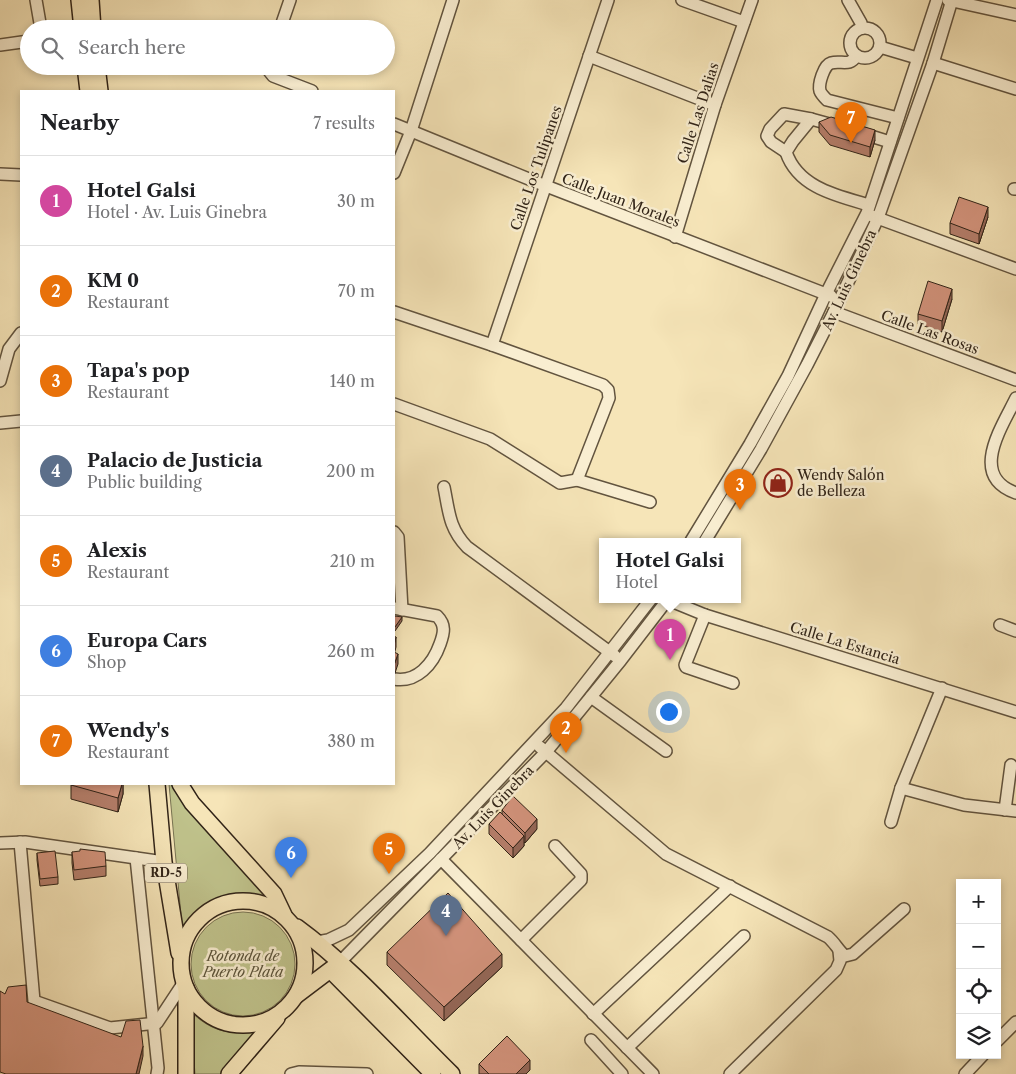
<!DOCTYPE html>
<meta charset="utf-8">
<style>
:root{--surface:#fff;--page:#f2f2f2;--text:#202124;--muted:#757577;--line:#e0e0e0;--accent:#8f2418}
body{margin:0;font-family:"Libre Caslon Text",serif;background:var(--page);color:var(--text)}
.controls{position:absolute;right:15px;bottom:15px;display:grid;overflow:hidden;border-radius:0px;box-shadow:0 2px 8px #0003}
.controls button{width:45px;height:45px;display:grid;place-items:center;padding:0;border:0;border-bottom:1px solid var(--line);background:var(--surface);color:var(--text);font:25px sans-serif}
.you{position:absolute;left:668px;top:711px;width:18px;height:18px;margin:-12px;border:4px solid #fff;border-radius:50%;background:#1a73e8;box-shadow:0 0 0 8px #1a73e833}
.badge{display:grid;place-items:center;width:32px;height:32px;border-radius:50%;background:var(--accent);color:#fff;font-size:16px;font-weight:700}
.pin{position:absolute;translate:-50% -41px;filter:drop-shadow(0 1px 2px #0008)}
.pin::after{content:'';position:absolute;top:26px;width:18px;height:15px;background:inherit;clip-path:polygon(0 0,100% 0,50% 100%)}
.popup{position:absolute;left:599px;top:538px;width:142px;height:65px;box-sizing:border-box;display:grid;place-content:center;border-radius:0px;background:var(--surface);filter:drop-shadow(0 1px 4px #0005);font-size:16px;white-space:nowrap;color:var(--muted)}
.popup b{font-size:19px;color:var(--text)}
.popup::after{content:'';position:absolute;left:50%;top:100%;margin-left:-10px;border:10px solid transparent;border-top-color:var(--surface)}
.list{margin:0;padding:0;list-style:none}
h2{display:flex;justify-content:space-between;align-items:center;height:65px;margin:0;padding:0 20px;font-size:21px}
h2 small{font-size:16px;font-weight:400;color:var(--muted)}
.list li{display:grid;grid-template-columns:32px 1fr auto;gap:15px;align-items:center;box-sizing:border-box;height:90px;padding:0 20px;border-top:1px solid var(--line)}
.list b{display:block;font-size:19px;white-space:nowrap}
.list p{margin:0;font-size:16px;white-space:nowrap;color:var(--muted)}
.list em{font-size:16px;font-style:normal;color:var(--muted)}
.icon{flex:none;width:28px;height:28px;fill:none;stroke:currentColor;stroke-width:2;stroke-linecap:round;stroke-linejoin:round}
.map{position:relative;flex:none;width:1016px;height:1074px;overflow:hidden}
.search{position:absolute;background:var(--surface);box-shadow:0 2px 8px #0003;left:20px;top:20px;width:375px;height:55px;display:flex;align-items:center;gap:12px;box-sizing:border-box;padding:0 18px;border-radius:28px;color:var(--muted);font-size:19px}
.panel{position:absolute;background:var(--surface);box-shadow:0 2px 8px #0003;left:20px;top:90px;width:375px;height:695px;border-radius:0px}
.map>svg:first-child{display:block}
</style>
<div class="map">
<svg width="1016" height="1074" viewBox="0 0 1016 1074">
<rect width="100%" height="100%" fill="#f6e5b8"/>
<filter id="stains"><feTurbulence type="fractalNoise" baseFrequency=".004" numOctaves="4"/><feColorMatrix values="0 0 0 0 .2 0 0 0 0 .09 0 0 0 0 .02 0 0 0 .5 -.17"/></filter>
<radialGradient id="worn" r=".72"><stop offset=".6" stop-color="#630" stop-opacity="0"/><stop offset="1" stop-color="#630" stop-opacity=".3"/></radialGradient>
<g fill="#c0c38c" stroke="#787352">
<path d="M169,784H173L191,812L268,897C260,895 249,892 240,893C216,894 199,910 182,926Z"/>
<circle cx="243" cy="964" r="52"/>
<path d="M190,1011C211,1031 227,1035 256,1031L221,1074H195Z"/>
</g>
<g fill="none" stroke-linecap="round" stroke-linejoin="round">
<defs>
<g id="minor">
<path d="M36,0L41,29"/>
<path d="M682,0L744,22"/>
<path d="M848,0L861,23L862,28"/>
<path d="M948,0L1016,15"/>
<circle cx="865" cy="43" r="15"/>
<path d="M280,29L290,0"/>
<path d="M0,45L29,41"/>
<path d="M880,47L917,58"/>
<path d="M589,56L715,105"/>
<path d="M856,56C850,67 841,60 831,63C824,65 818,84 820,91C821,94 824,97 827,100L898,118"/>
<path d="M933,63L1016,89"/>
<path d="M269,66V71L273,76L312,91"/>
<path d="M394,124L546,186L831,296"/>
<path d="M833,125L811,119L793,141L786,152C798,188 838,196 869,205"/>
<path d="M861,133L890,142"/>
<path d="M786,152L771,142L767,136L770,129L784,114L811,119"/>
<path d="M394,173L411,131L453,0"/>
<path d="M0,174L21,175"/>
<path d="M1014,189H1016"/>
<path d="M872,216L1016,269"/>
<path d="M675,237L715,105L752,0"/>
<path d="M394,312L492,345L603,385L608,390L609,398L577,480L650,502"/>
<path d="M834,312L1016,380"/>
<path d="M492,345L608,0"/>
<path d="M0,381L9,349L21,333"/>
<path d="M1016,398C1002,427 968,476 1016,493"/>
<path d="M394,404L490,439L560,483L577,480"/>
<path d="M0,423L21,421"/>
<path d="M444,487C449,512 449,528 467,547L615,656"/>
<path d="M394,532L398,537L402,610"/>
<path d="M691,541L750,444L788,376L826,294L867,213L937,0"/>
<path d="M705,541L761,449L807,365L834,312L878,218L933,63L952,0"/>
<path d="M666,599L705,615L1016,712"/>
<path d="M394,608L437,616C446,625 444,633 440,644C433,664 417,683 394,679"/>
<path d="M705,615L685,665L686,667L733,683"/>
<path d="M1000,625L1016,631"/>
<path d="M591,697L666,751"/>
<path d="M540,747L666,854L828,937C835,943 838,950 845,956L853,954L904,909"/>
<path d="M901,788L964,805L1016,811"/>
<path d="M1005,810L1011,765"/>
<path d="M891,822L901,788L942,688"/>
<path d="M20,842L34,1001L110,1028L157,1023L184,982"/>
<path d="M0,843L25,842L164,862"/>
<path d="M136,858L158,1068L157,1074"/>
<path d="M441,859L653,1074"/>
<path d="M521,940L581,880V874L555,846"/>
<path d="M317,942L328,940L349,930L430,853L566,708L651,599"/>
<path d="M340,962L546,752L621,660L668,599"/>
<path d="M593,1014L730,886"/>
<path d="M591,1040L622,1074"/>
<path d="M997,1041L1016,1022"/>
<path d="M627,1048L744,936"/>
<path d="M291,1074L299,1072L367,1074"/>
<path d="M730,1074L836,970L840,961L839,951"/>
<path d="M965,1074L983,1055"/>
</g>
<g id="major">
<path d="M79,0L82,29"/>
<path d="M91,0L93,29"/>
<path d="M85,66L88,91"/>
<path d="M97,66L100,91"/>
<path d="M157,784L164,862L179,953"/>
<path d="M180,784L192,803L274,894L284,915"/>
<circle cx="243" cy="963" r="62"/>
<path d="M297,927C353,968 402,1025 452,1074"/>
<path d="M331,971L433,1074"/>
<path d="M186,988V1074"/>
<path d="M297,995L338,964"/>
<path d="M229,1074L277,1018"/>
</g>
</defs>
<use href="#minor" stroke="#62543f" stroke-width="14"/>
<use href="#major" stroke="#302317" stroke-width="18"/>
<use href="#minor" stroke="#f9eed1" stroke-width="11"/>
<use href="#major" stroke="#f6e5b8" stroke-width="15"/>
</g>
<g fill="#b57e6b" stroke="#302317">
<path d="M819,122L875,140L870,157L830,145L819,132Z"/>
<path d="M988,217L979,244L950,234V223Z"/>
<path d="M952,299L942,332L918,324V314Z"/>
<path d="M123,784V794L118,812L71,799V785Z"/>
<path d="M502,810L537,829L525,843L524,842V846L513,858L489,834V824L502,814Z"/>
<path d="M72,852L106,866V876L74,880L72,863Z"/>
<path d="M37,853L58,877V884L40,886L37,860Z"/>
<path d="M387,952L502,967L444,1021L387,965Z"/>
<path d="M479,1064L530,1070L526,1074H479Z"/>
</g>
<g fill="#946757" stroke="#302317">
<path d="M875,130V140L870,157V147Z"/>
<path d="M988,207V217L979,244V234Z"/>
<path d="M952,289V299L942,332V321Z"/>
<path d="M402,617V621L395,631H394V628Z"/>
<path d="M396,637V647L394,655V645Z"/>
<path d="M398,654V664L394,676V665Z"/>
<path d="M122,784H123V794L118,812V798Z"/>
<path d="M537,819V829L525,843V833Z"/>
<path d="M524,836V846L513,858V848Z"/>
<path d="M502,954V967L444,1021V1007Z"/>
<path d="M143,1046V1056L139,1074H136Z"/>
<path d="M530,1060V1070L526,1074H516Z"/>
</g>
<g fill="#d3937c" stroke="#302317">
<path d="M831,117L875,130L870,147L830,135L819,122Z"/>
<path d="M959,197L988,207L979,234L950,223Z"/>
<path d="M928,281L952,289L942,321L918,314Z"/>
<path d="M395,616L402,617L395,627L394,628V618Z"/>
<path d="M394,636L396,637L394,645Z"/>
<path d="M394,652L398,654L394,665Z"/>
<path d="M71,784H122L118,798L71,785Z"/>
<path d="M513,796L537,819L525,833L502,810Z"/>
<path d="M500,812L524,836L513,848L489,824Z"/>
<path d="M80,849L105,852L106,866L74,870L72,852L80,851Z"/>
<path d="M55,851L58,877L40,879L37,853Z"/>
<path d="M448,893L502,954L444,1007L387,952Z"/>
<path d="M26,985L27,1002L121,1037L126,1021L140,1020L143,1046L136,1074H6L0,1072V991L5,994L8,987Z"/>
<path d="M507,1036L530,1060L516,1074H489L479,1064Z"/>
</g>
<defs>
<symbol id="shop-ring" viewBox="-11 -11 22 22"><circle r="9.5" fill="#f9eed1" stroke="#8f2418" stroke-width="1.5"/><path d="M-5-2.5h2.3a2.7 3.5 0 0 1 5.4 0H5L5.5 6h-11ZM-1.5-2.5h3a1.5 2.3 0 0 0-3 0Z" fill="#8f2418"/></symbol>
</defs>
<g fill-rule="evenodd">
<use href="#shop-ring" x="762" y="467" width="32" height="32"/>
</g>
<g text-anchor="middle" stroke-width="5" stroke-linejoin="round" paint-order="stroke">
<rect fill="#f9eed1" stroke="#6c604f" stroke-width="1" x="145" y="863.5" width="42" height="19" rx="4"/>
<g font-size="12" font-weight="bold" fill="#302317">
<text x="166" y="877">RD-5</text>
</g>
<g font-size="14" fill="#302317" stroke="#f9eed1">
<text transform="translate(698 113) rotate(-72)" y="5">Calle Las Dalias</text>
<text transform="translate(536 168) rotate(-71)" y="5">Calle Los Tulipanes</text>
<text transform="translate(621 200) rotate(21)" y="5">Calle Juan Morales</text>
<text transform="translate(849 280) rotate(-65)" y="5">Av. Luis Ginebra</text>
<text transform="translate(930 332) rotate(20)" y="5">Calle Las Rosas</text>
<text transform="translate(845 643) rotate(17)" y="5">Calle La Estancia</text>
<text transform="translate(493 807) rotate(-46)" y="5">Av. Luis Ginebra</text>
</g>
<g font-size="14" fill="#302317" stroke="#f9eed1" text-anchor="start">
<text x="797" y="480">Wendy Salón<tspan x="797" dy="16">de Belleza</tspan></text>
</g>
<g font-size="14" font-style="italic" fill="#5b533a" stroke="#f9eed1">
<text x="243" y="961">Rotonda de<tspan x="243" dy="16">Puerto Plata</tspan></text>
</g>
</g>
<rect width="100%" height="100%" filter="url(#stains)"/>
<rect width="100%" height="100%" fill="url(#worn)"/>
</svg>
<div class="controls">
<button>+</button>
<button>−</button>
<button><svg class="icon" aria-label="locate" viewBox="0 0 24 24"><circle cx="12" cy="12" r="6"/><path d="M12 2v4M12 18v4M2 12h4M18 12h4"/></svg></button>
<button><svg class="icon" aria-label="layers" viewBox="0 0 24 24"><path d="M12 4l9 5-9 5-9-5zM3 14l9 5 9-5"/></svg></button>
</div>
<div class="you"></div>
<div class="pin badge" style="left:670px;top:660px;background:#d1479c">1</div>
<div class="popup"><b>Hotel Galsi</b>Hotel</div>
<div class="pin badge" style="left:566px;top:753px;background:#e8710a">2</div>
<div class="pin badge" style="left:740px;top:510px;background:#e8710a">3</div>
<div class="pin badge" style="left:446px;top:936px;background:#5c6f8a">4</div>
<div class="pin badge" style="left:389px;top:874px;background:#e8710a">5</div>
<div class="pin badge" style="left:291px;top:878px;background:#3f7fe0">6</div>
<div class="pin badge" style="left:851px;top:143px;background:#e8710a">7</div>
<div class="search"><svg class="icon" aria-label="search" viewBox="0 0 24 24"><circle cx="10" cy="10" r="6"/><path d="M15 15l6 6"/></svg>Search here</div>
<section class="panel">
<h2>Nearby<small>7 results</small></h2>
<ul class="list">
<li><span class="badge" style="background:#d1479c">1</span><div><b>Hotel Galsi</b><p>Hotel · Av. Luis Ginebra</p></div><em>30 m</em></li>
<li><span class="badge" style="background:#e8710a">2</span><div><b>KM 0</b><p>Restaurant</p></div><em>70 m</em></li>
<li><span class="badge" style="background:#e8710a">3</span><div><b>Tapa's pop</b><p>Restaurant</p></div><em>140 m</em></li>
<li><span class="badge" style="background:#5c6f8a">4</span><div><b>Palacio de Justicia</b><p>Public building</p></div><em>200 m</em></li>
<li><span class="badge" style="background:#e8710a">5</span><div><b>Alexis</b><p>Restaurant</p></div><em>210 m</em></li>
<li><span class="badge" style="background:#3f7fe0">6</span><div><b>Europa Cars</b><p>Shop</p></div><em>260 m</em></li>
<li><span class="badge" style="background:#e8710a">7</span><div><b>Wendy's</b><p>Restaurant</p></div><em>380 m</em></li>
</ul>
</section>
</div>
